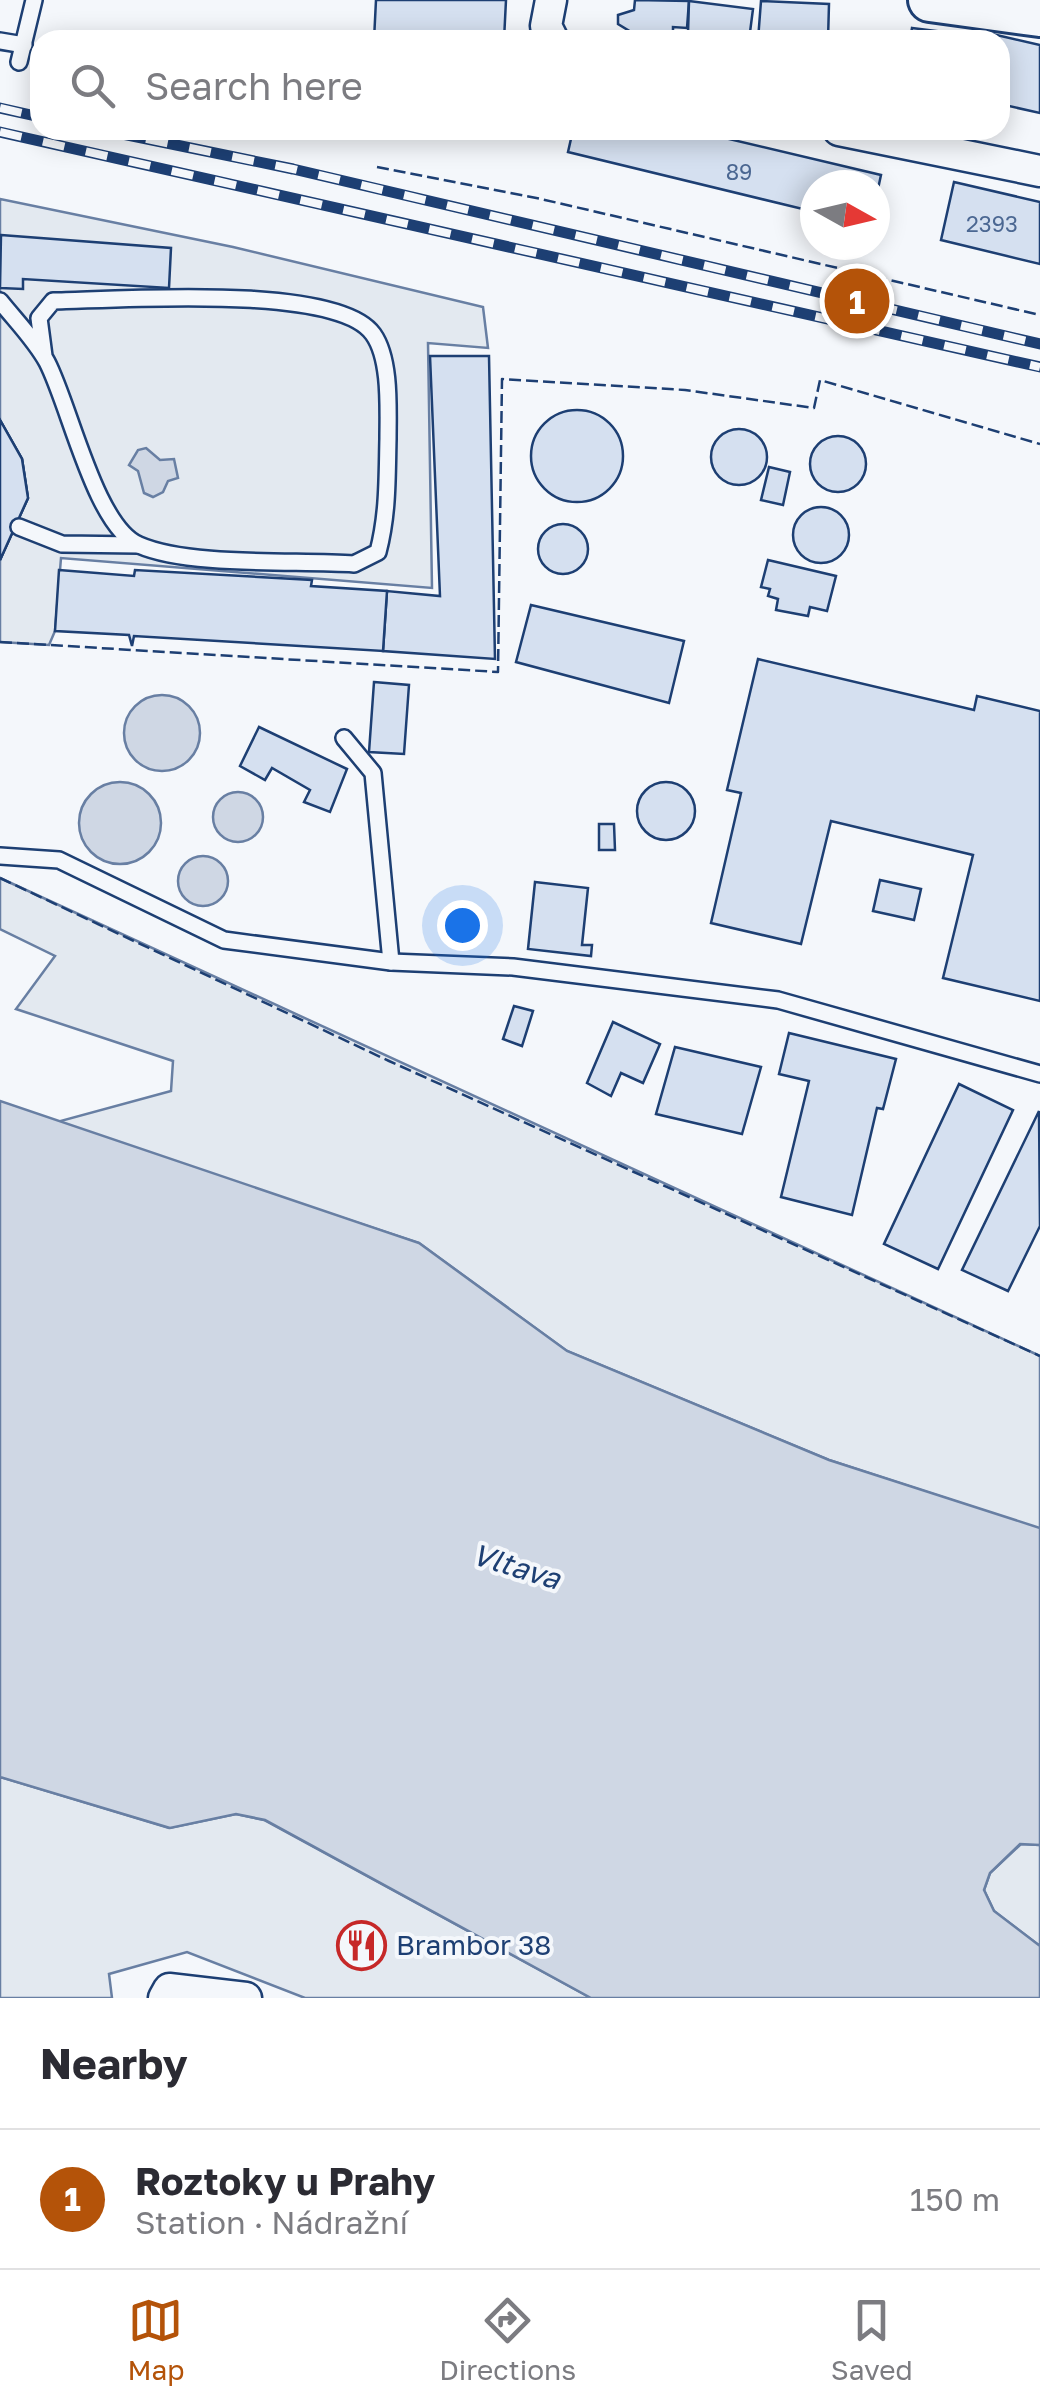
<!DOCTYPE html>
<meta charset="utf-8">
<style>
:root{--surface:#fff;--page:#f7f7f7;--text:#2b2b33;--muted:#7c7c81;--line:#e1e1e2;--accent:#b45309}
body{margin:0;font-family:"Golos Text",sans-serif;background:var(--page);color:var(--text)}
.compass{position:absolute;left:800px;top:170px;width:90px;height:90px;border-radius:50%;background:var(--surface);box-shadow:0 5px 25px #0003;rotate:98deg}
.you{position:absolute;left:462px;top:925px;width:35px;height:35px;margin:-25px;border:8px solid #fff;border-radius:50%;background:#1a73e8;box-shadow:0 0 0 15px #1a73e833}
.badge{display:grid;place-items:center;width:65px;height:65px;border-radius:50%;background:var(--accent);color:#fff;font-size:32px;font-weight:700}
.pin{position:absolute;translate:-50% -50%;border:5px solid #fff;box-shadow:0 2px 10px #0006}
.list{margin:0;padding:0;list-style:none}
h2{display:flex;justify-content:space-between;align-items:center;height:130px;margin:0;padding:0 40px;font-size:42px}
h2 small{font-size:32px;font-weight:400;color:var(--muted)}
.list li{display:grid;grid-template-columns:65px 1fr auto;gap:30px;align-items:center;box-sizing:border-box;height:140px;padding:0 40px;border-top:2px solid var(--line)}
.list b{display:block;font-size:38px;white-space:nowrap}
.list p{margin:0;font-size:32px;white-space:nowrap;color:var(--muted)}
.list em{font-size:32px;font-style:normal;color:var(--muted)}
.icon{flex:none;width:55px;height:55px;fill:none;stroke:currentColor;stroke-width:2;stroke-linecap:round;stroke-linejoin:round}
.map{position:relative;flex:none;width:1040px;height:1998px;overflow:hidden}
.search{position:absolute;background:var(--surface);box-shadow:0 5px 25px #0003;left:30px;right:30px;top:30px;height:110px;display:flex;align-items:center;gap:25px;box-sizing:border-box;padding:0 35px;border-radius:30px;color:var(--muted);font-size:38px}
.sheet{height:270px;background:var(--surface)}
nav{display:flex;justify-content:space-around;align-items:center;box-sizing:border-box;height:140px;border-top:2px solid var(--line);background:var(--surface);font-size:28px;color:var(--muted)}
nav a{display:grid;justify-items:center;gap:5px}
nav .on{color:var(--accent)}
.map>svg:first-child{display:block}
</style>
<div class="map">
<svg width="1040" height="1998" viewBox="0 0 1040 1998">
<rect width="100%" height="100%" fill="#f4f7fb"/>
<g fill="#e3e9f0" stroke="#687fa3" stroke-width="2.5">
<path d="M0,199L233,247L483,307L488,348L428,343L432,588L61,558L55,631L49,645L0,642V560L28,498L22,459L0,420Z"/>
<path d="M0,878L1040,1356V1529L829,1460L567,1351L419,1243L53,1123L171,1091L173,1061L16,1009L55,956L0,929Z"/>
<path d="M0,1777L169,1828L236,1814L264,1820L591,1998H305L187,1952L109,1974L112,1998H0Z"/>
<path d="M1021,1844L1040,1845V1946L994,1911L984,1890L990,1873Z"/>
</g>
<g fill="#cfd7e4" stroke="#687fa3" stroke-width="2.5">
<path d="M146,448L160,460L174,459L178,478L168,481L163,492L153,497L144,493L138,471L129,465L138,450Z"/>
<circle cx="162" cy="733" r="38"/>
<circle cx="120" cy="823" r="41"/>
<circle cx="238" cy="817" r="25"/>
<circle cx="203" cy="881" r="25"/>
<path d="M0,1101L419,1243L567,1351L829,1460L1040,1528V1845L1020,1844L990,1873L984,1890L994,1911L1040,1946V1998H591L265,1820L236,1814L170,1828L0,1777Z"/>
</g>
<g fill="#d5e0f0" stroke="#1d3f73" stroke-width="2.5">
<path d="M376,0H506L504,40H374Z"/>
<path d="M635,0L689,1L687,28L673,27V40H631V32L618,24V15L634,10Z"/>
<path d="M689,1L753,9L749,40H701V34L688,33Z"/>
<path d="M761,1L829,4L828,40H758Z"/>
<path d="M912,28L984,37L910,40Z"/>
<path d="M988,33L1040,45V113L1000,104V40H984Z"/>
<path d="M573,130H691L881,175L875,203V185H815V212L568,152Z"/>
<path d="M954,182L1040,202V264L941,240Z"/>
<path d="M1,235L171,248L169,288L23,279V289L0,288Z"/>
<path d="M430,356H489L495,659L383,651L387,591L440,596Z"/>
<circle cx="577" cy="456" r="46"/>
<path d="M0,420L22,459L28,498L0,560Z"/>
<path d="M0,420L22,459L28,498L0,560Z"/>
<circle cx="739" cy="457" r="28"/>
<circle cx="838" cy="464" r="28"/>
<path d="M769,467L790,472L783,505L761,500Z"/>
<circle cx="821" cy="535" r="28"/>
<circle cx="563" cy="549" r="25"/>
<path d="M768,560L836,576L827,611L810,607L808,616L776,610L778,599L768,596L770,589L761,587Z"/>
<path d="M59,570L134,576L135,570L312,580L311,586L387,591L383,651L134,636L132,646L129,635L55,631Z"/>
<path d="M531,605L684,641L669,703L516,662Z"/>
<path d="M758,659L974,710L977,696L1040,711V1001L943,978L973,855L831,821L801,944L711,923L741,793L727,790Z"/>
<path d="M374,682L409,685L404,754L369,752Z"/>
<path d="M259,727L347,769L330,812L304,802L310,790L272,768L265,780L240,766Z"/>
<circle cx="666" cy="811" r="29"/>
<path d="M599,824H614L615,850H599Z"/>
<path d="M880,880L921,889L914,920L873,911Z"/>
<path d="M535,882L588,888L582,945H592L591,956L528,949Z"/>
<path d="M514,1006L533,1011L522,1046L503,1039Z"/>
<path d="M613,1022L660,1044L643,1083L621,1073L611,1096L587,1083Z"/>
<path d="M789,1033L896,1059L883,1109L877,1108L852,1215L781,1197L809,1081L779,1074Z"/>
<path d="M675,1047L761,1067L742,1134L656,1114Z"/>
<path d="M959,1084L1013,1110L938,1269L884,1244Z"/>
<path d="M1039,1111L1040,1226L1008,1291L962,1270Z"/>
</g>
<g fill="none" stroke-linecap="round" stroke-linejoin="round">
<defs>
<g id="lane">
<path d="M0,41L24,45"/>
<path d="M19,62L34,0"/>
<path d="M0,301C16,321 35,340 47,362C70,406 95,526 139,545C189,567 297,560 354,564L378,552C388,514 387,478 388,439C388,409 391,359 373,334C337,283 115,300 53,301L39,318L44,356"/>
<path d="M19,527L62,544L138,545"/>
<path d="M344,738L373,773L391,962"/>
<path d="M0,856L59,860L224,940L391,962L513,967L778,1000L1040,1074"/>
</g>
<g id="street">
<path d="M551,0L546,26L553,40"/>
<path d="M839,130L1040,171"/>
<path d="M164,1998L169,1989L246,1998"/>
</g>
<path id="secondary" d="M930,0L1040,15"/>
</defs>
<use href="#lane" stroke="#1d3f73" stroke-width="20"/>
<use href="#street" stroke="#1d3f73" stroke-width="35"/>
<use href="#secondary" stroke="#1d3f73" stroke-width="48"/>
<use href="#lane" stroke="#f4f7fb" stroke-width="15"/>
<use href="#street" stroke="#f4f7fb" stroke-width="30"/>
<use href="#secondary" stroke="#f4f7fb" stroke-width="42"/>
<defs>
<g id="rail">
<path d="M0,108L40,117"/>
<path d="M103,130L293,169L1040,344"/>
<path d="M0,132L1040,367"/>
</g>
</defs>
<use href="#rail" stroke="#1d3f73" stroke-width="11"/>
<use href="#rail" stroke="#f4f7fb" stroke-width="8" stroke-dasharray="22" stroke-linecap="butt"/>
<g stroke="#1d3f73" stroke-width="2.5" stroke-dasharray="12 5" stroke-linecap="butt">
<path d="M377,167L541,199L1040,315"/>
<path d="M0,642L498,672L502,379L685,390L814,408L820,380L1040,444"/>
<path d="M0,878L389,1061L1040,1356"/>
</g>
</g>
<defs>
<symbol id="restaurant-ring" viewBox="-11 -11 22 22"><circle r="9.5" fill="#f4f7fb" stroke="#c62828" stroke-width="1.5"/><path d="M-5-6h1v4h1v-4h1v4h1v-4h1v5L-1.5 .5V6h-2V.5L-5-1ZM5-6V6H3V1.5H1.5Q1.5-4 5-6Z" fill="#c62828"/></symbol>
</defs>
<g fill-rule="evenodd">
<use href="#restaurant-ring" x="334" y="1918" width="55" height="55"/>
</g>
<g text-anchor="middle" stroke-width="8" stroke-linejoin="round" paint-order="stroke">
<g font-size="22" fill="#4b6792">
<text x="739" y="180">89</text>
<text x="992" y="232">2393</text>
</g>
<g font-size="28" fill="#1d3f73" stroke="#f4f7fb" text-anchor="start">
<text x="396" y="1955">Brambor 38</text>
</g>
<g font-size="30" font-style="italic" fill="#1d3f73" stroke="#f4f7fb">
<text transform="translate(516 1567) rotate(17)" y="10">Vltava</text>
</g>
</g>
</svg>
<svg class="compass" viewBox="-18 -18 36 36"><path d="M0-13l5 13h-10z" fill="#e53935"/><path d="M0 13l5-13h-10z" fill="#7c7c81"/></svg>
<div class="you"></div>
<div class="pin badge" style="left:857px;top:301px">1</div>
<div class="search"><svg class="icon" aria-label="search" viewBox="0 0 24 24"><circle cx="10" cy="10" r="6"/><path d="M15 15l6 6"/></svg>Search here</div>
</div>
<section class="sheet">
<h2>Nearby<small></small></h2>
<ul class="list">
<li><span class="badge">1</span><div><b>Roztoky u Prahy</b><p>Station · Nádražní</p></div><em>150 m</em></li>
</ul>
</section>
<nav>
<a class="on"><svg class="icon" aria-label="map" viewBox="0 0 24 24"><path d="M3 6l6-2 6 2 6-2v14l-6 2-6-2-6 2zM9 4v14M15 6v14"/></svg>Map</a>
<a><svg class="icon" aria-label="directions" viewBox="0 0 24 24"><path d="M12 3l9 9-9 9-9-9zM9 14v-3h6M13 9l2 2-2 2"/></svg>Directions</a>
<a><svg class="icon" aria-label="saved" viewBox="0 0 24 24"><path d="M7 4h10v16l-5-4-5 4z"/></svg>Saved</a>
</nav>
